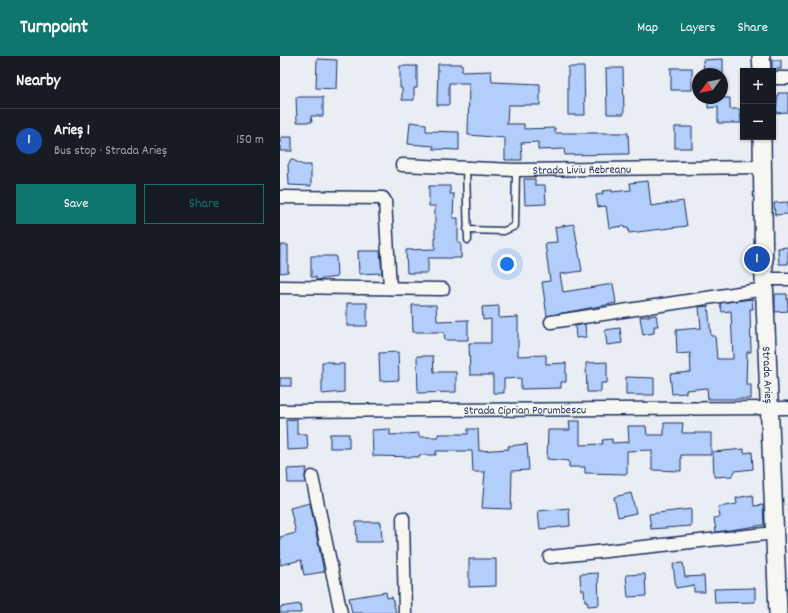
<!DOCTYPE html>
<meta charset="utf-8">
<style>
:root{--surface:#171b24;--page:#242831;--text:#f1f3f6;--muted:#9ea1a6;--line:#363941;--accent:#0f766e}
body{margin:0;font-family:Dekko,sans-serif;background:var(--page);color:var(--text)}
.controls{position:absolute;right:12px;top:12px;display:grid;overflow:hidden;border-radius:0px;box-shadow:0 1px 3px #0004}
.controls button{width:36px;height:36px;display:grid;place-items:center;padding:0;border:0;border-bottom:1px solid var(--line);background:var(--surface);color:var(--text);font:20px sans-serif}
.compass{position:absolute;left:412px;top:12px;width:36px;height:36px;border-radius:50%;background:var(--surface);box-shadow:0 1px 3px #0004;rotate:237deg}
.you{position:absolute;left:227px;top:208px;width:14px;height:14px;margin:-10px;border:3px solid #fff;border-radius:50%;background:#1a73e8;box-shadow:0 0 0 6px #1a73e833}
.badge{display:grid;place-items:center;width:26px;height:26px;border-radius:50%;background:var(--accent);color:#fff;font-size:13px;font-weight:700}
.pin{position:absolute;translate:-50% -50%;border:2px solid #fff;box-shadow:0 1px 4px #0006}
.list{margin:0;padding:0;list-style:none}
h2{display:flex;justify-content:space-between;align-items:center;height:52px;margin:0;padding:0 16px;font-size:17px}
h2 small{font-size:13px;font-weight:400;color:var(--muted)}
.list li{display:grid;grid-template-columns:26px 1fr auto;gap:12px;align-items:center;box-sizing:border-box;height:64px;padding:0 16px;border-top:1px solid var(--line)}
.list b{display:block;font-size:15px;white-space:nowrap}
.list p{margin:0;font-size:13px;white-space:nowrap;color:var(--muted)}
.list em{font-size:13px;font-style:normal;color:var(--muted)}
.actions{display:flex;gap:8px;padding:12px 16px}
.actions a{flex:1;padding:9px 0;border:1px solid var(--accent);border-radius:0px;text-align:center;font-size:14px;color:var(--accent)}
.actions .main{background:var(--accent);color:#fff}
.map{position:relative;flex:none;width:508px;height:557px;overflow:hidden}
header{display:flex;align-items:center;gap:24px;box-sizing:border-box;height:56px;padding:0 20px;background:var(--accent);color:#fff}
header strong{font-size:19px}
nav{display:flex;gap:22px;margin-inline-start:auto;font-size:14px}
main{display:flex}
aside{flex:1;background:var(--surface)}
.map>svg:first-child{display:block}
</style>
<header>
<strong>Turnpoint</strong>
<nav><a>Map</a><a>Layers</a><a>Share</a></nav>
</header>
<main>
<aside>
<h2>Nearby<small></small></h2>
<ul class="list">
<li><span class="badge" style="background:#1a4fb4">1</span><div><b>Arieș 1</b><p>Bus stop · Strada Arieș</p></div><em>150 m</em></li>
</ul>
<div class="actions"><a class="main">Save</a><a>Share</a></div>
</aside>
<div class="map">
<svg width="508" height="557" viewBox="0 0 508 557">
<rect width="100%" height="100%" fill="#e9eef4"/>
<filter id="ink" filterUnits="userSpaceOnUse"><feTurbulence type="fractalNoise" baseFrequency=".025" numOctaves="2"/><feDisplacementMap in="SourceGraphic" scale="8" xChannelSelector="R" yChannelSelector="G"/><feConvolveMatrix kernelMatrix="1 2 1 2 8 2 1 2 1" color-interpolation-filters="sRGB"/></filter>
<g filter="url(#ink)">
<g fill="#b4cefc" stroke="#1b2f5e">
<path d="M37,3L57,4L56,33L36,32Z"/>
<path d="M443,3V18H424L423,4Z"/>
<rect x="492" y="4" width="9" height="9"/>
<path d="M158,8H182V16L211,15L212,26L260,28V49H228L227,68H244V73L275,72V77H348L349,98L285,99L284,93L258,94V86L241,87L242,104H225V82L188,79L189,27H169V49H157Z"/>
<path d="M120,10H137V32H134V44H122V32H120Z"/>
<path d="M288,11H304L305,59H288Z"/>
<path d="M326,12H343L344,58H327Z"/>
<rect x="391" y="12" width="21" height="22"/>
<path d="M498,37H508V56L496,57Z"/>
<path d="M16,41H43V60H31L32,66H17Z"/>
<path d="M428,42H450V53H460L461,67H438V51L428,52Z"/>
<path d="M130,66L146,68V75L179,76V94L153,93L154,90L128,88Z"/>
<rect x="395" y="71" width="17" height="21"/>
<path d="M1,81H12V95H0Z"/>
<path d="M11,103L23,109H31V130L9,129L8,109Z"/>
<path d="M244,123H255V129H265L266,148L245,149Z"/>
<path d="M368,125L371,150L403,145L407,170L349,177L348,172H344V170L329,172L326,150L318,151L316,139L323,138L322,135L332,134V136L351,134L350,127Z"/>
<path d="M149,130H170V138H174L173,162H178V187H181V202H148V217H127L126,194L155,193V150H149Z"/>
<path d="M508,146V158L495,159L494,147Z"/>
<path d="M294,168L302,215L280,218L283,236L333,228L336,247L267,260L262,226L270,225L265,187L277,186L275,171Z"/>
<path d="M0,189H8V216L0,217Z"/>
<path d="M508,191V208H499L498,192Z"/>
<path d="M78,195H100L102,217L79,218Z"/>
<path d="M31,200H56L57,221L36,224V221H31Z"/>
<path d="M495,238H507L508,255L495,256Z"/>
<path d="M472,243L473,253H470L471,296H467L466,329H471V343H428L427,332L406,334V337L392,338L390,318L411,316L410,297L397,298L396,274L421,272L419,251L428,250L431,280H435L437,303H453L451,255L442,256L440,247Z"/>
<rect x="67" y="247" width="20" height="23"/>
<path d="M132,249H156L157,265L188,264V284H165L164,276H133Z"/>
<path d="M219,250V262L238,261V300L266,299V308L286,307V326H281V332L241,333V322L224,323V337H213V319H190L189,287H211V263L203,264L202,251Z"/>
<path d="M376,259L378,270H374V277L363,279L360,261Z"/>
<path d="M305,268L306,281L296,282L295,270Z"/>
<path d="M340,272L342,287L327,289L325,274Z"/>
<path d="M118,296L119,324L100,325L99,297Z"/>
<path d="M137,300H153L154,316H176V336L138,337Z"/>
<path d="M42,306H53V308H64V336L42,338Z"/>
<path d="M327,306V327H321V336H307L306,307Z"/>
<path d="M346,321L374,322V339H346Z"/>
<rect x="0" y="322" width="11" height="8"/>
<path d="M17,363V378H27L28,393L7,394L6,364Z"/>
<path d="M289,365H300V389L323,388L322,384L332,383V387L349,386L348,370H366L367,379H384V367H403L402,377H431V399H401V415L372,414V394L347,395V418L305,417V411H289V405L267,403L268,374H290Z"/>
<path d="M110,373V379L139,377V381H158V378H188V373H198L199,395L229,393L228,390L247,388L249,414L232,415L231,453L202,452L205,416H193L192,395H156V399H139V401L93,400L92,374Z"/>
<rect x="50" y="378" width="19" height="14"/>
<path d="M464,393V397L472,396L473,413L455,415L452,420L434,421L433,396Z"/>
<path d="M27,412L25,419L26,427H8L7,413Z"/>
<path d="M351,437L356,457L338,461L334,441Z"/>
<path d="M473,439L474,450L483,449L484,469L436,476L434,462L440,461L438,451L457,448L456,442Z"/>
<path d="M30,447L44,516L24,519L21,504L0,509V481L16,477L10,452Z"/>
<path d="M289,452L290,470L260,473L258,455Z"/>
<path d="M411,453V470L371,473L369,458Z"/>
<path d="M76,466H101L102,486H77Z"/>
<path d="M189,503H216V530L189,531Z"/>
<path d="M403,507L405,521L424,520L425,536H414V529L396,532L393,508Z"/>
<path d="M318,517L319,549L308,550L307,545H305L304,534H301L300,518Z"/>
<path d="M365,518L366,540L348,541L346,519Z"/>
<path d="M475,532V546L435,547L434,533Z"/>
<path d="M106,536L107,542L112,541L116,557H72L69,542Z"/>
<path d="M20,548L21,557H0V551Z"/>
</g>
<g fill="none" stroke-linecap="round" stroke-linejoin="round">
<defs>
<g id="lane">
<path d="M186,112L188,184"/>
<path d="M187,174L224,175L235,170L236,114"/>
</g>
<g id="street">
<path d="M493,22H508"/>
<path id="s1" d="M122,109L236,114L482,111"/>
<path d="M0,141L103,142L105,145L110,232"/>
<path d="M484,223H508"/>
<path d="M0,231L163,233"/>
<path d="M271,266L485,233"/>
<path id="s2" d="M0,355L508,352"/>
<path d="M32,421L61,557"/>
<path d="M123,462L125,557"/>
<path d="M270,501L495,477"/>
</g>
<g id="secondary">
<path d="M481,0L482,15"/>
<path id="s3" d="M482,81L484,223L498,557"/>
</g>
</defs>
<use href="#lane" stroke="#1b2f5e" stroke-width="9"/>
<use href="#street" stroke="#1b2f5e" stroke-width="15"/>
<use href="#secondary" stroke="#1b2f5e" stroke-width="20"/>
<use href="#lane" stroke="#f6f6f2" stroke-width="6"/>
<use href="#street" stroke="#f6f6f2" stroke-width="12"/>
<use href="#secondary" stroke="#f6f6f2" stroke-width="17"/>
</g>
</g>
<g text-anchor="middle" stroke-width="3.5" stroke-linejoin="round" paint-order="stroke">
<g font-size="12" fill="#1b2f5e" stroke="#f6f6f2">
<text dy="4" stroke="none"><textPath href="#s1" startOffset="180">Strada Liviu Rebreanu</textPath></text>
<text dy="4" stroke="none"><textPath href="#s3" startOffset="238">Strada Arieș</textPath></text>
<text dy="4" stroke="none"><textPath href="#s2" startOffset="245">Strada Ciprian Porumbescu</textPath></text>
</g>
</g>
</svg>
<div class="controls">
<button>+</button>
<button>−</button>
</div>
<svg class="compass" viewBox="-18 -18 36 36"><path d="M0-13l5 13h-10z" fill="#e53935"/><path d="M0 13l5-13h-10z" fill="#9ea1a6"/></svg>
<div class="you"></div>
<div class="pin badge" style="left:477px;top:203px;background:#1a4fb4">1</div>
</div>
</main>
